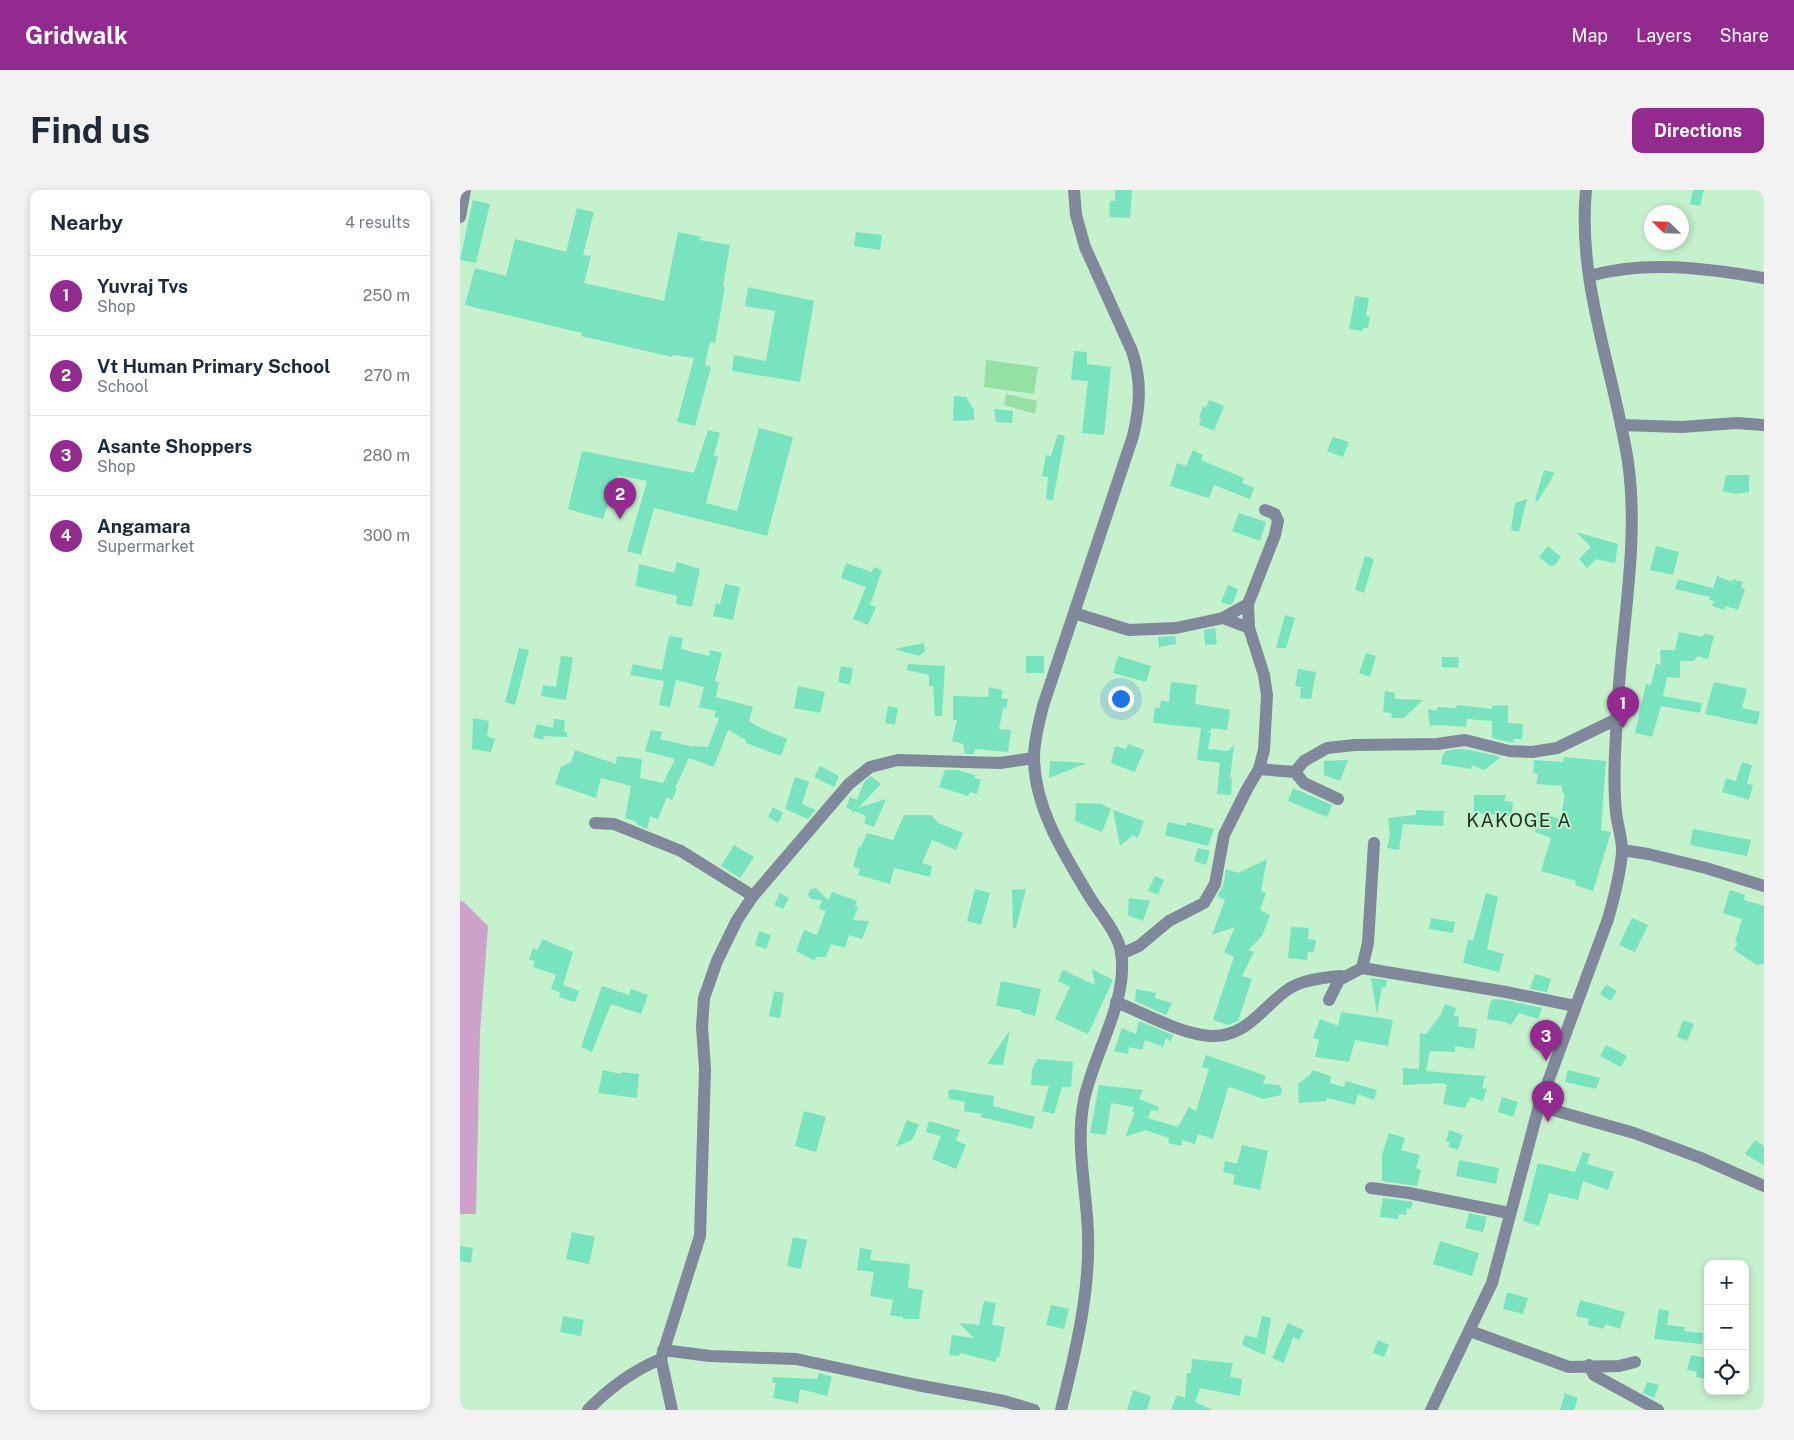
<!DOCTYPE html>
<meta charset="utf-8">
<style>
:root{--surface:#fff;--page:#f2f2f3;--text:#1f2937;--muted:#747a83;--line:#e0e1e3;--accent:#922a8f}
body{margin:0;font-family:"Public Sans",sans-serif;background:var(--page);color:var(--text)}
.controls{position:absolute;right:15px;bottom:15px;display:grid;overflow:hidden;border-radius:10px;box-shadow:0 2px 8px #0003}
.controls button{width:45px;height:45px;display:grid;place-items:center;padding:0;border:0;border-bottom:1px solid var(--line);background:var(--surface);color:var(--text);font:25px sans-serif}
.compass{position:absolute;left:1184px;top:15px;width:45px;height:45px;border-radius:50%;background:var(--surface);box-shadow:0 2px 8px #0003;rotate:293deg}
.you{position:absolute;left:660px;top:508px;width:18px;height:18px;margin:-12px;border:4px solid #fff;border-radius:50%;background:#1a73e8;box-shadow:0 0 0 8px #1a73e833}
.badge{display:grid;place-items:center;width:32px;height:32px;border-radius:50%;background:var(--accent);color:#fff;font-size:16px;font-weight:700}
.pin{position:absolute;translate:-50% -41px;filter:drop-shadow(0 1px 2px #0008)}
.pin::after{content:'';position:absolute;top:26px;width:18px;height:15px;background:inherit;clip-path:polygon(0 0,100% 0,50% 100%)}
.list{margin:0;padding:0;list-style:none}
h2{display:flex;justify-content:space-between;align-items:center;height:65px;margin:0;padding:0 20px;font-size:21px}
h2 small{font-size:16px;font-weight:400;color:var(--muted)}
.list li{display:grid;grid-template-columns:32px 1fr auto;gap:15px;align-items:center;box-sizing:border-box;height:80px;padding:0 20px;border-top:1px solid var(--line)}
.list b{display:block;font-size:19px;white-space:nowrap}
.list p{margin:0;font-size:16px;white-space:nowrap;color:var(--muted)}
.list em{font-size:16px;font-style:normal;color:var(--muted)}
.icon{flex:none;width:28px;height:28px;fill:none;stroke:currentColor;stroke-width:2;stroke-linecap:round;stroke-linejoin:round}
.map{position:relative;flex:none;width:1304px;height:1220px;overflow:hidden;border-radius:10px}
header{display:flex;align-items:center;gap:30px;box-sizing:border-box;height:70px;padding:0 25px;background:var(--accent);color:#fff}
header strong{font-size:24px}
nav{display:flex;gap:28px;margin-inline-start:auto;font-size:18px}
.intro{display:flex;align-items:center;justify-content:space-between;box-sizing:border-box;height:120px;padding:0 30px}
h1{margin:0;font-size:35px}
.button{padding:12px 22px;border-radius:10px;background:var(--accent);color:#fff;font-size:18px;font-weight:700}
main{display:flex;gap:30px;padding:0 30px}
aside{flex:1;background:var(--surface);border-radius:10px;box-shadow:0 2px 8px #0003}
.map>svg:first-child{display:block}
</style>
<header>
<strong>Gridwalk</strong>
<nav><a>Map</a><a>Layers</a><a>Share</a></nav>
</header>
<div class="intro"><h1>Find us</h1><a class="button">Directions</a></div>
<main>
<aside>
<h2>Nearby<small>4 results</small></h2>
<ul class="list">
<li><span class="badge">1</span><div><b>Yuvraj Tvs</b><p>Shop</p></div><em>250 m</em></li>
<li><span class="badge">2</span><div><b>Vt Human Primary School</b><p>School</p></div><em>270 m</em></li>
<li><span class="badge">3</span><div><b>Asante Shoppers</b><p>Shop</p></div><em>280 m</em></li>
<li><span class="badge">4</span><div><b>Angamara</b><p>Supermarket</p></div><em>300 m</em></li>
</ul>
</aside>
<div class="map">
<svg width="1304" height="1220" viewBox="0 0 1304 1220">
<rect width="100%" height="100%" fill="#c5f1cc"/>
<path fill="#cda1c9" d="M0,711L4,712L28,736L20,842L16,1024H0Z"/>
<g fill="#94e1a3">
<path d="M526,170L578,177L574,204L524,197Z"/>
<path d="M546,204L577,211L575,224L544,215Z"/>
</g>
<g fill="#77e4bf">
<path d="M655,0H672L670,28L649,27L650,11H655Z"/>
<path d="M1233,0H1244L1240,16L1230,14Z"/>
<path d="M13,10L30,14L16,73L0,70Z"/>
<path d="M117,18L134,22L123,65L131,66L124,93L204,111L218,42L241,47L240,50L270,55L263,96L265,97L255,153L250,152L245,175L251,177L235,236L217,232L234,168L213,165L212,167L121,146L122,143L5,115L15,78L46,86L55,49L106,62Z"/>
<path d="M396,42L422,45L420,60L394,56Z"/>
<path d="M288,97L354,111L340,192L272,181L274,165L306,171L315,121L285,116Z"/>
<path d="M895,106L909,108L906,126L910,127L908,138H903V141L889,139Z"/>
<path d="M614,161L627,162V174L651,177L644,245L622,243L628,191L611,190Z"/>
<path d="M494,206L506,207L514,220V230L493,231Z"/>
<path d="M749,210L764,216L754,241L739,235L741,229L739,228L743,216L746,218Z"/>
<path d="M534,219L553,221L552,233L536,232Z"/>
<path d="M299,238L333,247L307,346L194,318L181,365L167,361L187,291L158,285L143,329L108,319L122,261L234,283L248,240L260,243L254,265L258,267L246,313L277,321Z"/>
<path d="M598,244L605,246L593,310L586,309L588,287L582,286L586,265L591,266Z"/>
<path d="M873,247L889,252L883,267L867,261Z"/>
<path d="M733,260L743,265L741,270L784,288L782,293L794,298L790,309L754,295L749,308L710,296L717,273L726,276Z"/>
<path d="M1084,280L1095,283L1078,311L1075,310Z"/>
<path d="M1266,285H1289V302L1275,304L1263,301Z"/>
<path d="M1067,309L1059,342L1051,340L1055,313Z"/>
<path d="M779,323L806,332L800,351L772,341Z"/>
<path d="M1116,342L1158,354L1155,373L1136,369L1127,378L1119,369L1131,357Z"/>
<path d="M1088,356L1101,367L1094,376H1090L1079,367Z"/>
<path d="M1196,356L1219,362L1213,385L1190,380Z"/>
<path d="M905,366L914,369L904,403L895,400Z"/>
<path d="M217,372L240,379L232,417L216,414L217,406L176,396L179,374L214,383Z"/>
<path d="M386,373L412,382L414,377L422,380L410,415L416,417L408,435L393,429L406,397L381,388Z"/>
<path d="M1257,386L1272,392L1273,389L1283,392L1281,398L1285,399L1278,420L1266,416L1264,420L1252,416L1254,411L1249,410L1250,407L1215,399L1218,389L1253,398Z"/>
<path d="M265,394L280,397L273,430L253,426L256,413L260,414Z"/>
<path d="M768,395L778,399L773,413L770,415L761,412Z"/>
<path d="M825,425L835,428L826,458H816Z"/>
<path d="M755,438L757,454L745,455L744,440Z"/>
<path d="M1219,442L1243,447L1244,443L1254,446L1248,469L1238,466L1233,471H1220V488L1207,487L1203,506L1242,513L1240,523L1201,516L1192,547L1175,543L1186,494L1191,495L1196,474L1201,475L1200,460H1215Z"/>
<path d="M209,446L223,448L221,459L249,466L250,460L262,463L255,491L259,492L256,507L293,517L289,531L301,538L327,549L321,566L286,553V550L268,540L254,577L229,568L215,598L217,599L212,610L207,607L198,629L190,626L187,639L178,635L175,631L165,628L171,596L141,588L136,608L95,594L101,577L111,572L115,560L156,574L157,566L182,569L180,588L203,593L215,569L185,561L191,540L202,542L200,549L234,557V556L248,557L259,528L254,527L256,521L239,517L244,497L216,490L210,517L199,515L204,491L170,485L173,474L202,480Z"/>
<path d="M715,446L716,454L699,457L698,447Z"/>
<path d="M464,453L465,461L459,466L434,459Z"/>
<path d="M59,458L69,460L55,515L45,512Z"/>
<path d="M906,463L916,466L910,487L899,483Z"/>
<path d="M101,466L113,467L106,510L81,506L83,495L96,497Z"/>
<rect x="566" y="466" width="18" height="17"/>
<path d="M658,466L691,476L686,492L653,483Z"/>
<path d="M982,467H999L998,478L982,477Z"/>
<path d="M448,474L485,476L482,526H475L473,496H469V485L447,480Z"/>
<path d="M381,476L393,478L390,495L378,492Z"/>
<path d="M838,479L856,482L851,509L840,508L841,497L835,496Z"/>
<path d="M711,492L737,495L735,514L770,520L767,540L751,538V541H747L751,543L748,559L768,561L774,555L770,588H772L771,605L757,604L760,573L737,570L741,538L693,533L695,517L700,518L701,510L709,512Z"/>
<path d="M1254,492L1287,499L1282,518L1300,522L1297,535L1245,524Z"/>
<path d="M338,496L365,502L360,523L334,518Z"/>
<path d="M529,497L543,500L541,508L548,509L546,519L543,518L539,539L551,540L548,562L515,559L514,564H505L503,554L492,551L497,530H493V506L528,507Z"/>
<path d="M925,501L935,503V509L963,510L944,528H931L932,523L923,522Z"/>
<path d="M997,515L1032,519V516L1048,515V533L1063,534L1062,549H1054L1053,553L1032,548V531L1007,529L1006,537L981,535L970,536L968,519L977,521V517L996,518Z"/>
<path d="M428,516L438,518L435,535L425,533Z"/>
<path d="M13,528L29,531L27,546L35,549L31,562L12,559Z"/>
<path d="M94,529L105,530L104,542H107V547L84,546L83,550L73,547L77,534L93,538Z"/>
<path d="M668,554L684,560L675,582L651,573L655,556L666,559Z"/>
<path d="M998,559L1010,560L1041,567L1024,580L1012,575L1011,579L981,574L983,564L986,561Z"/>
<path d="M1104,567L1146,571L1141,640L1151,642L1133,701L1115,695L1116,691L1081,681L1091,648L1075,642L1076,638L1072,637L1078,621L1100,629L1105,605L1102,602V596L1076,594L1078,584L1073,583L1074,570L1103,572Z"/>
<path d="M888,570L880,591L864,585V571Z"/>
<path d="M590,571L627,573L589,588Z"/>
<path d="M1282,572L1292,575L1287,594L1293,595L1289,610L1262,602L1266,588L1276,591Z"/>
<path d="M360,576L379,586L374,597L354,587Z"/>
<path d="M485,580H498L515,585L514,588L521,590L517,604L510,602L508,606L479,597Z"/>
<path d="M411,586L421,594L398,618L426,609L414,637L404,633L406,626L395,621L392,624L393,620L386,618L390,607L397,610L404,592Z"/>
<path d="M335,587L349,592L342,614L356,620L348,629L325,619Z"/>
<path d="M833,598L872,615L867,627L828,611Z"/>
<path d="M1014,605H1046L1044,611L1053,612L1052,626L1014,623Z"/>
<path d="M616,613L641,614L651,619L642,642L615,631Z"/>
<path d="M313,617L323,623L318,633L308,627Z"/>
<path d="M653,620L684,631L678,648L673,645L660,656Z"/>
<path d="M956,620L984,621L983,636L943,634L939,660L927,658L930,645L928,628L956,625Z"/>
<path d="M444,625H471L478,633L503,643L496,660L472,650L462,673L472,676L470,687L434,678L430,694L398,685L400,678L393,677L399,656L401,657L407,643L433,650Z"/>
<path d="M708,632L726,636L727,632L754,639L748,656L705,645Z"/>
<path d="M1233,639L1291,650L1287,666L1230,655Z"/>
<path d="M274,655L294,667L280,688L261,676Z"/>
<path d="M738,658L750,661L746,675L734,671Z"/>
<path d="M807,669L801,701L806,703L800,720L810,725L802,746L788,760L794,762L782,786L792,789L778,831L768,835L753,830L774,767L764,762L775,737L752,745L765,710L757,706L763,696L766,679L778,683Z"/>
<path d="M695,686L704,690L698,705L688,701Z"/>
<path d="M356,698L368,710L372,702L397,711L395,716L398,717L393,730L409,731L402,749L389,745L385,758L371,754L366,767H356L355,771L336,761L344,740L357,745L366,721L359,719L362,710L351,709L348,705L350,699Z"/>
<path d="M515,699L530,703L521,735L507,731Z"/>
<path d="M566,699L556,738H553L552,700Z"/>
<path d="M1270,700L1285,705L1284,710L1304,716V773L1297,775L1274,760L1278,753L1275,752L1282,729L1263,723Z"/>
<path d="M320,703L329,708L323,719L314,715Z"/>
<path d="M1026,703L1038,707L1027,759L1044,764L1039,782L1003,773L1008,750L1013,751Z"/>
<path d="M669,708L690,711L683,731L668,725Z"/>
<path d="M971,728L995,732L993,743L969,739Z"/>
<path d="M1172,728L1188,735L1175,762L1159,755Z"/>
<path d="M831,737L849,738L848,749L856,750L854,762H848L847,770L828,768Z"/>
<path d="M299,741L311,745L306,759L295,755Z"/>
<path d="M82,749L113,762L103,795L119,801L115,812L99,807L100,802L91,799L96,785L73,777L75,771L69,770L73,758L78,760Z"/>
<path d="M632,779L653,790L628,844L595,829L610,797L598,791L603,780L635,795Z"/>
<path d="M1075,784L1091,789L1087,802L1070,799Z"/>
<path d="M911,788L927,790L926,797H922L917,824Z"/>
<path d="M541,791L581,799L575,826L561,822V820L536,816Z"/>
<path d="M1146,795L1157,801L1151,811L1140,804Z"/>
<path d="M142,796L169,805L171,799L188,805L181,824L151,814L132,862L121,857Z"/>
<path d="M676,799L696,803L695,808L712,813L706,825L675,811Z"/>
<path d="M314,801L324,803L320,828L309,826Z"/>
<path d="M1033,809L1045,810L1082,818L1078,829L1059,823L1051,835L1045,832L1027,829L1030,813Z"/>
<path d="M985,814L996,818L994,826L999,827L998,836L1017,839L1014,859L995,856V862L970,861L966,881L1025,886L1022,898L1027,899L1023,911L1010,907L1005,918L983,914L987,895L983,893L943,895V878L959,879L960,843L966,844L981,824Z"/>
<path d="M881,822L933,830L928,856L895,850L889,872L855,867L859,850L853,848L860,829L878,836Z"/>
<path d="M1223,830L1234,834L1227,851L1217,847Z"/>
<path d="M679,831L713,845L711,852L706,848L703,857L685,850L682,860L669,857L668,864L654,861L662,838L676,844Z"/>
<path d="M550,840L543,875L527,874Z"/>
<path d="M1146,855L1167,866L1161,877L1140,866Z"/>
<path d="M746,865L806,886L803,894L819,895L822,899L821,905L803,909L771,897L768,898L753,949L738,944L735,954L722,950L721,956L708,953L709,948L685,940L665,947L675,923L672,921L674,917L651,913L646,945L630,943L639,895L683,900L679,909L699,917L698,921L691,920L688,928L718,937L729,917L736,921L749,879L742,877Z"/>
<path d="M577,869L613,872L611,897H602L594,924L582,921L589,896L571,895L572,880Z"/>
<path d="M143,880L161,884V882L179,884L177,908L138,903Z"/>
<path d="M852,880L871,886L870,893L884,897L886,891L917,900L914,910L898,904L895,915L867,908L866,911L839,913L838,894L851,884Z"/>
<path d="M1108,880L1140,888L1136,899L1105,892Z"/>
<path d="M490,899L534,906L533,916L575,927L572,939L521,927V924L504,921L505,912L489,909L488,902Z"/>
<path d="M1042,907L1058,912L1053,927L1038,922Z"/>
<path d="M344,921L366,927L356,962L335,956Z"/>
<path d="M447,930L459,935L452,950L436,957Z"/>
<path d="M469,931L500,940L496,950L506,955L496,979L472,969L481,946L466,942Z"/>
<path d="M989,940L1003,945L998,960L988,957L990,952L986,951Z"/>
<path d="M929,943L945,948L941,960L960,965L956,978L961,980L957,996L922,991V965Z"/>
<path d="M1295,950L1304,956V975L1285,964Z"/>
<path d="M782,955L808,961L800,1000L773,994L775,985L763,982L765,971L777,974Z"/>
<path d="M1123,962L1130,964L1127,974L1154,982L1148,1000L1123,991L1118,1010L1089,1003L1079,1036L1063,1031L1078,973L1115,982Z"/>
<path d="M999,970L1039,978L1036,994L996,986Z"/>
<path d="M923,1008L948,1011L953,1012L951,1019L947,1018L946,1025L939,1024L938,1029L920,1027Z"/>
<path d="M1009,1023L1027,1027L1023,1042L1005,1038Z"/>
<path d="M112,1042L135,1047L129,1074L106,1069Z"/>
<path d="M333,1047L347,1050L341,1079L327,1076Z"/>
<path d="M980,1051L1019,1063L1012,1086L973,1074Z"/>
<path d="M0,1056L13,1058L11,1073L0,1071Z"/>
<path d="M400,1058L412,1060L410,1070L450,1074L448,1098L463,1100L459,1129H443V1127L430,1125L433,1110L410,1106L414,1082L397,1080Z"/>
<path d="M1047,1102L1068,1108L1063,1124L1043,1119Z"/>
<path d="M1120,1110L1165,1122L1160,1139L1145,1134L1144,1139L1128,1135L1129,1129L1116,1126Z"/>
<path d="M524,1111L536,1113L532,1135L545,1137L539,1168L536,1167V1172L500,1163L499,1166L489,1165L492,1145L514,1148L499,1133L519,1135Z"/>
<path d="M591,1115L609,1119L604,1139L586,1135Z"/>
<path d="M1199,1119L1209,1121L1207,1135L1225,1137L1224,1141L1243,1143L1242,1154L1194,1149Z"/>
<path d="M103,1126L124,1130L121,1146L100,1142Z"/>
<path d="M802,1126L811,1128L805,1165L782,1155L785,1145L797,1148Z"/>
<path d="M828,1133L844,1140L839,1150L833,1147L824,1173L812,1168Z"/>
<path d="M918,1150L929,1155L924,1167L913,1163Z"/>
<path d="M1231,1165L1248,1168L1245,1189L1236,1187L1237,1182L1227,1180Z"/>
<path d="M732,1169L773,1173L770,1187L782,1189L780,1206L740,1198L735,1212L753,1220H711L717,1205L725,1208L727,1183H731Z"/>
<path d="M359,1183L372,1187L367,1206L340,1199L338,1213L313,1208L316,1193L312,1192L313,1187L357,1189Z"/>
<path d="M1187,1192L1199,1195L1194,1208L1183,1203Z"/>
<path d="M673,1200L691,1206L687,1220H667Z"/>
<path d="M1105,1203L1118,1208L1114,1220H1100Z"/>
</g>
<g fill="none" stroke-linecap="round" stroke-linejoin="round">
<g stroke="#81889b" stroke-width="12">
<path d="M0,27L5,0"/>
<path d="M1129,86C1186,70 1245,78 1304,88"/>
<path d="M1161,235L1221,237L1277,233L1302,235"/>
<path d="M614,423L669,440L716,438L763,428L789,438L804,485L807,505L804,560L799,579L787,599L764,645L755,694L744,713L709,731L679,756L661,764"/>
<path d="M763,428L788,414"/>
<path d="M789,438L788,414L815,345L818,331L815,324L805,320"/>
<path d="M799,579L835,582L844,593L878,609"/>
<path d="M835,582L844,571L867,558L895,555L977,554L1005,550L1049,561L1072,562L1097,558L1157,529"/>
<path d="M135,633L154,634L221,661L293,706"/>
<path d="M1162,660L1188,664L1246,678L1304,696"/>
<path d="M902,778L908,753L914,653"/>
<path d="M869,810L879,790L902,778L1046,802L1115,816"/>
<path d="M656,812C686,824 718,843 750,846C786,848 802,818 827,800C841,790 866,787 882,786"/>
<path d="M1079,916L1174,943L1241,968L1304,996"/>
<path d="M911,998L949,1003L1049,1023"/>
<path d="M1010,1141L1109,1177L1159,1176L1175,1172"/>
<path d="M203,1160L250,1166L336,1169L457,1195L544,1211L574,1220"/>
<path d="M1129,1175L1134,1185L1198,1220"/>
<path d="M128,1220C149,1198 172,1181 201,1169"/>
<path d="M212,1220L201,1169L240,1046L245,879L242,837L244,808L257,771L277,730L293,706L389,594L410,577L438,570L540,573L574,568"/>
<path d="M601,1220C615,1164 630,1104 628,1045C627,1000 615,956 624,910C634,862 669,810 661,762C658,744 641,724 631,709C606,667 574,619 574,567C574,550 579,533 583,516L673,246C680,217 682,191 672,161L625,57L616,25L614,0"/>
<path d="M971,1220L1032,1093L1079,916L1148,729C1154,708 1160,686 1162,663C1163,650 1157,635 1156,622C1153,591 1155,559 1157,528C1160,442 1180,357 1168,272C1154,181 1117,93 1126,0"/>
</g>
</g>
<g text-anchor="middle" stroke-width="4" stroke-linejoin="round" paint-order="stroke">
<g font-size="19" letter-spacing="1" fill="#223325" stroke="#c5f1cc">
<text x="1059" y="637">KAKOGE A</text>
</g>
</g>
</svg>
<div class="controls">
<button>+</button>
<button>−</button>
<button><svg class="icon" aria-label="locate" viewBox="0 0 24 24"><circle cx="12" cy="12" r="6"/><path d="M12 2v4M12 18v4M2 12h4M18 12h4"/></svg></button>
</div>
<svg class="compass" viewBox="-18 -18 36 36"><path d="M0-13l5 13h-10z" fill="#e53935"/><path d="M0 13l5-13h-10z" fill="#747a83"/></svg>
<div class="you"></div>
<div class="pin badge" style="left:1163px;top:538px">1</div>
<div class="pin badge" style="left:160px;top:329px">2</div>
<div class="pin badge" style="left:1086px;top:871px">3</div>
<div class="pin badge" style="left:1088px;top:932px">4</div>
</div>
</main>
